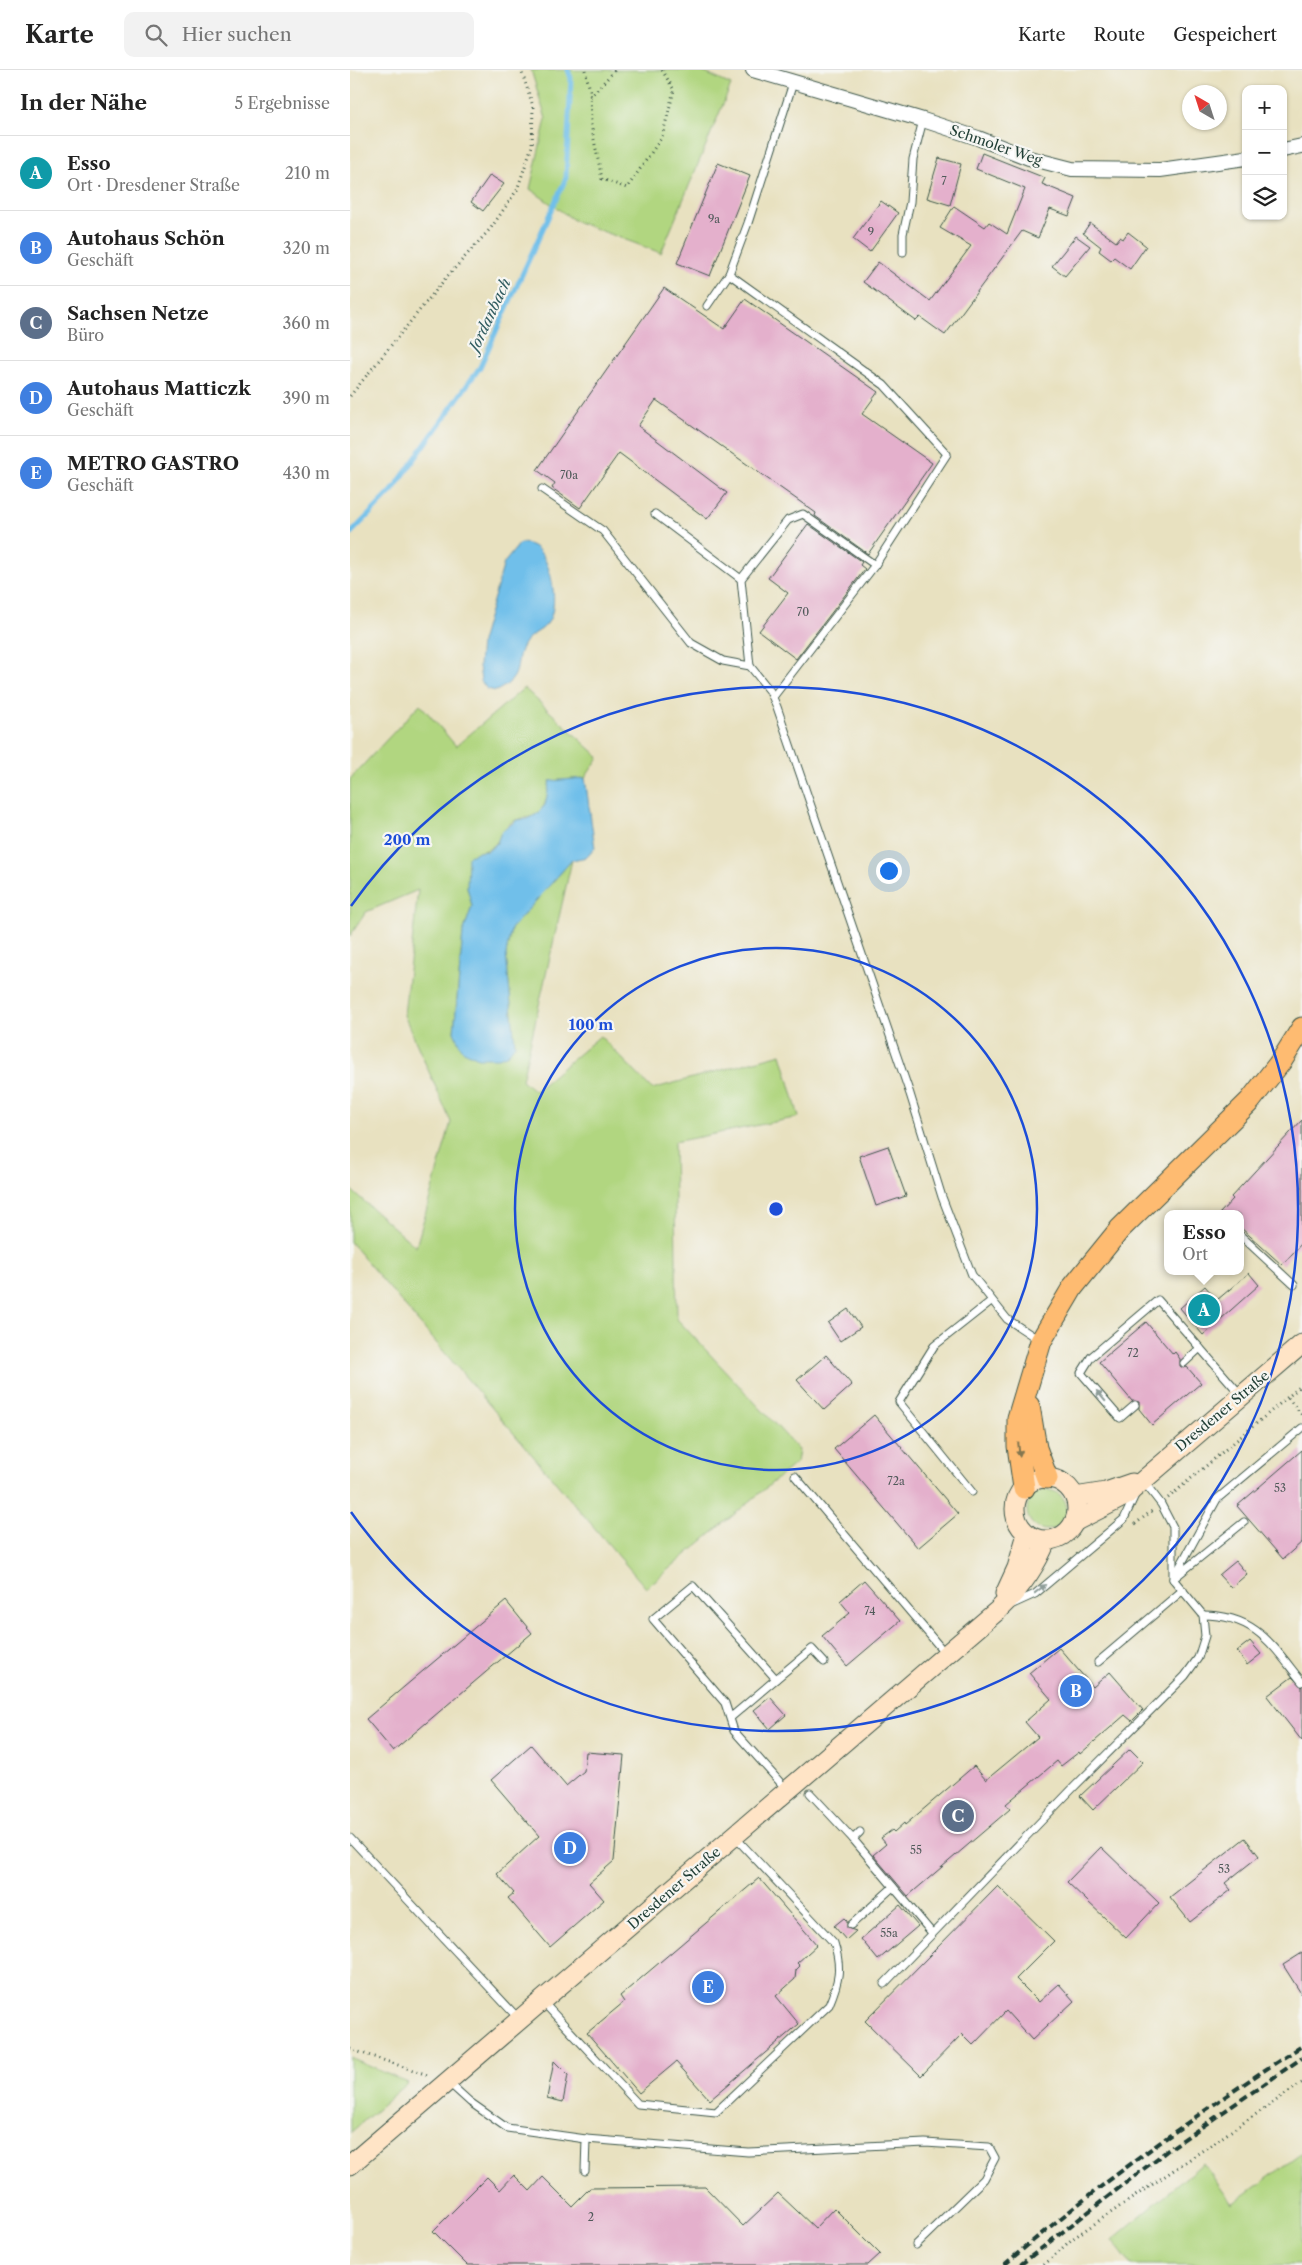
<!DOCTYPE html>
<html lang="de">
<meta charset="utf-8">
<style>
:root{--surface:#fff;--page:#f2f2f2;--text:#222;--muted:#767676;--line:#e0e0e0;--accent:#1a73e8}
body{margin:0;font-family:"Libre Caslon Text",serif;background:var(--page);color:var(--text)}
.controls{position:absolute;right:15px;top:15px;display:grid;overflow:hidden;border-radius:10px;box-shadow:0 1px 4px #0004}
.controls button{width:45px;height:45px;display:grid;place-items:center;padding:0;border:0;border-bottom:1px solid var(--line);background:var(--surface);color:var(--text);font:25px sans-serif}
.compass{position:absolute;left:832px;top:15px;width:45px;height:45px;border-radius:50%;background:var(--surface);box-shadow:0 1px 4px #0004;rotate:321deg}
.you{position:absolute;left:538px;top:800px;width:18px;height:18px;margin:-12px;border:4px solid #fff;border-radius:50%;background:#1a73e8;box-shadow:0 0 0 8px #1a73e833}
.badge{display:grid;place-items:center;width:32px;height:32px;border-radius:50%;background:var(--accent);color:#fff;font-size:16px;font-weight:700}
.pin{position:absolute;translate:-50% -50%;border:2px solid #fff;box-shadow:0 1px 5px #0006}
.popup{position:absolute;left:814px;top:1140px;width:80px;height:65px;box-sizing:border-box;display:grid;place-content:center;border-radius:10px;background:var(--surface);filter:drop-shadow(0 1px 4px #0005);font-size:16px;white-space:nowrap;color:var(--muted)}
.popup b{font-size:19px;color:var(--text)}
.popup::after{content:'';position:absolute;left:50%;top:100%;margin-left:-10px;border:10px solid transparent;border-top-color:var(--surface)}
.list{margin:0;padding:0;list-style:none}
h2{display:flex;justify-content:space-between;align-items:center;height:65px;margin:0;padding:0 20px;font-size:21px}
h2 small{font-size:16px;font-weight:400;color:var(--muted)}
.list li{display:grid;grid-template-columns:32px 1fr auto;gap:15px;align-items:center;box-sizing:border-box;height:75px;padding:0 20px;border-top:1px solid var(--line)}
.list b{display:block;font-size:19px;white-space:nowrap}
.list p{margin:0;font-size:16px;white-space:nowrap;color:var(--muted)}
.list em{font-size:16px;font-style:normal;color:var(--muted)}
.icon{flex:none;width:28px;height:28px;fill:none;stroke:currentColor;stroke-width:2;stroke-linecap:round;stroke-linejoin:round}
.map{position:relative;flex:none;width:952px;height:2195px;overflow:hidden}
header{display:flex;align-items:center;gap:30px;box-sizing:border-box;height:70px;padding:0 25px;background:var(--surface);border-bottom:1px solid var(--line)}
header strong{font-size:24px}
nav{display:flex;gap:28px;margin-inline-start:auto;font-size:18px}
.search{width:350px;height:45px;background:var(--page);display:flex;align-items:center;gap:12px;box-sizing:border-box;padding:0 18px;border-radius:10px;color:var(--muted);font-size:19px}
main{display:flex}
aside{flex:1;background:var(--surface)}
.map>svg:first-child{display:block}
</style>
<header>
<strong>Karte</strong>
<div class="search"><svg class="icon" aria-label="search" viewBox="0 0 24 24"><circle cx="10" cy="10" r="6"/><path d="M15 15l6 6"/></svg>Hier suchen</div>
<nav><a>Karte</a><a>Route</a><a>Gespeichert</a></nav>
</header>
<main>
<aside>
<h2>In der Nähe<small>5 Ergebnisse</small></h2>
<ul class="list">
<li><span class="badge" style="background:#0f9aa8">A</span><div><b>Esso</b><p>Ort · Dresdener Straße</p></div><em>210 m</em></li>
<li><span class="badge" style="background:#3f7fe0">B</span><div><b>Autohaus Schön</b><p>Geschäft</p></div><em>320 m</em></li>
<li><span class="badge" style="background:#5c6f8a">C</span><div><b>Sachsen Netze</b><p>Büro</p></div><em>360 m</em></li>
<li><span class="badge" style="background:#3f7fe0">D</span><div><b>Autohaus Matticzk</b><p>Geschäft</p></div><em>390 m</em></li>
<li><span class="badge" style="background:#3f7fe0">E</span><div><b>METRO GASTRO</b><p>Geschäft</p></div><em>430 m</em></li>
</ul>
</aside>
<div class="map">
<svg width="952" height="2195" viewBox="0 0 952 2195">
<rect width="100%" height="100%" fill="#f6f6f2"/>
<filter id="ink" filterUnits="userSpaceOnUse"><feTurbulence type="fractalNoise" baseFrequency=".02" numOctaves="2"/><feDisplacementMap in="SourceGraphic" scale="10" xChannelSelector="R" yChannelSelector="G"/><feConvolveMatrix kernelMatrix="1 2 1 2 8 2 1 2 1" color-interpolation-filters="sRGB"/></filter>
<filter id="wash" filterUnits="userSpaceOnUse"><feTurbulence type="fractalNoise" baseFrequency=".0096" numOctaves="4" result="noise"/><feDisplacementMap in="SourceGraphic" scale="20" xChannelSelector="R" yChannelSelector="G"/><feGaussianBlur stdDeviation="1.12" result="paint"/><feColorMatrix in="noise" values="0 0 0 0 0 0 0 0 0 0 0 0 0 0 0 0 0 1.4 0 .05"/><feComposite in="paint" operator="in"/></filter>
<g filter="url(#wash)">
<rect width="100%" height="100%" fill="#e8e1c0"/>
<g fill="#b1d680" stroke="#688a5a">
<path d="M181,0H349L381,15L311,183L225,151L180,119L196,49Z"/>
<path d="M174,618L249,687L235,708L200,711C198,719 198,730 193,737C183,751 179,745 166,750C145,759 155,779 127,782L117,817L122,836L113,863L104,962L165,975L156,884L161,859L222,790L172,1010L185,1021L250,966L302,1019L431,984L449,1047L324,1072L327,1249L449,1380L447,1392L296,1518L0,1172V1119L66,1177L101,1052L54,945L68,820L16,842L0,866V709L70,634L106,676Z"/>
<circle cx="697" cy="1440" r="20"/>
<path d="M0,1988L58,2013L0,2063Z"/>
<path d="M952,2083V2195H781L762,2170L853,2093L882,2134Z"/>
</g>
<g fill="#70bfea" stroke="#487e8f">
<path d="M170,473C175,473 181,474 185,477C202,489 211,539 196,555C190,562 181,564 175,572C161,593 177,606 146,621L137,619L131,611L129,596L131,572L154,493Z"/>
<path d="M235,708L245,778L237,787L222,790L161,859L156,884L165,975L158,984L149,988H128L112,980L104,962L113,863L122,836L117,817L118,787L127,782L138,781L147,773L151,762L167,750L177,749L187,744L195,735L200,711Z"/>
</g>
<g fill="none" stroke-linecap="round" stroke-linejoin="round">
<path stroke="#70bfea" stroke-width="5" d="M0,464L42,421L130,297L216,108L221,8L218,0"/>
</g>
<g id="blocks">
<g fill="#e4b0cc">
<path d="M632,83L695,108L692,114L726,128L719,146L700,139L688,168L672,161L595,265L570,247L566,251L513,212L528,192L580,231L621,176L590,158L604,136L635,157L639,152L657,164L675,119L626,99Z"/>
<path d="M589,88L611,94L600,135L577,128Z"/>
<path d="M368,93L400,106L360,206L327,193Z"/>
<path d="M140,105L154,114L133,141L121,132Z"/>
<path d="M531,131L548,143L520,182L503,169Z"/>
<path d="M740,153L766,172L770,167L773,169L778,162L796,176L780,199L764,187L761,190L749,181L751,177L733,163Z"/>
<path d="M726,166L740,176L715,206L702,196Z"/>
<path d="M314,218L374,259L395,229L528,322L512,344L582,393L518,484L465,446L466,443L306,330L288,356L377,423L357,449L269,383L230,438L202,418L205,413L187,400Z"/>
<path d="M458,454L512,492L510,495L515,499L446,589L409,561L438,523L418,508Z"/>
<path d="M952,1050V1173L932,1195L890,1157V1144H869L883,1129L881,1127Z"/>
<path d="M538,1076L556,1126L526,1136L509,1086Z"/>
<path d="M899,1203L909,1215L853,1265L830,1238L855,1216L867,1230Z"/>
<path d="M498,1239L511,1257L490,1271L478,1253Z"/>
<path d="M796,1252L823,1284L825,1282L830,1289V1296L833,1298L837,1297L851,1313L802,1355L789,1339V1332L782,1331L749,1292Z"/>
<path d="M476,1285L502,1315L474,1340L447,1310Z"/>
<path d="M524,1345L608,1444L568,1478L484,1379Z"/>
<path d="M952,1380V1472L933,1489L887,1436Z"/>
<path d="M886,1491L897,1504L881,1518L869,1505Z"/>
<path d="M514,1510L550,1551L497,1596L472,1566L500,1543L490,1531Z"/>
<path d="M156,1531L182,1563L43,1681L16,1649Z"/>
<path d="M900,1571L911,1584L897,1595L887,1581Z"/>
<path d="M709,1578L743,1617L760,1602L793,1640L782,1651L775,1645L730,1684L729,1682L711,1696L707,1691L656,1734L660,1739L558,1826L523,1785L536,1774L531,1768L542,1760L544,1762L554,1753L555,1755L624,1696L636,1710L688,1667L675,1652L701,1629L679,1603Z"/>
<path d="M942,1607L952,1617V1671L917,1626Z"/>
<path d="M420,1627L436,1645L420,1659L404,1640Z"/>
<path d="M181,1675L216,1716L234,1701L236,1682L274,1685L264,1791L239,1813L254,1830L200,1877L158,1828L164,1823L147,1804L189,1766L141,1710Z"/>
<path d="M780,1679L793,1692L743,1740L730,1726Z"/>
<path d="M895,1768L909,1786L875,1813L881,1820L840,1852L820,1827Z"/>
<path d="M751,1777L809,1833L776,1868L717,1812Z"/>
<path d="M409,1808L467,1875L447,1893L450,1896L446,1900L445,1909L426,1926L449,1954L360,2030L326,1992L289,2023L237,1963L274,1932L270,1926Z"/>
<path d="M648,1816L704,1871L666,1909L689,1932L709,1914L724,1931L682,1970L656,1941L623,1975L612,1964L571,2006L515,1951Z"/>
<path d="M550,1835L568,1856L528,1890L511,1869Z"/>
<path d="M494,1848L497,1851V1858L506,1861L496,1870L484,1856Z"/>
<path d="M952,1883V1925L933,1895Z"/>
<path d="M204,1991L218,2005L213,2032L197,2028Z"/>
<path d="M164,2105L180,2121L193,2107L222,2136L240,2118L355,2117L393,2156L428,2123L465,2158L484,2138L530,2184L518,2195H117L83,2161L137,2107L150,2120Z"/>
</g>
</g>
</g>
<g filter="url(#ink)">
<use href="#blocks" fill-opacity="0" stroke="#3d5649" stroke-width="1"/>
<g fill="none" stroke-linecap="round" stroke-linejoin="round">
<defs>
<g id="service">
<path d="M553,182V164L560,132L563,89L573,50"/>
<path d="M379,204L534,315L597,384L525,495L423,627"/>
<path d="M357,236L379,204L398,153L443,13"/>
<path d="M192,419L253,461L341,573L373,591L400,596L391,509L438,450L453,444L525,495"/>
<path d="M305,444L391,509"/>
<path d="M400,596L420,621L427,637L560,1024L592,1127L622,1205L657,1249L689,1270"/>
<path d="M890,1165L944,1215"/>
<path d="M834,1293L850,1278"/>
<path d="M785,1335L770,1348L731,1303L741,1287L808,1230L891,1325"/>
<path d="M445,1406L595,1583"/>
<path d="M622,1422L549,1332L584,1276L641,1231"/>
<path d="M894,1452L823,1509L867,1429L952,1358"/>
<path d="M663,1534L685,1524L774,1449L785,1425"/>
<path d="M853,1545C906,1545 922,1575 952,1612"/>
<path d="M748,1592L833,1520"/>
<path d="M426,1609L462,1579L474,1592"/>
<path d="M380,1648L426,1609L343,1516L303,1549L375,1633L384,1661L437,1720"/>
<path d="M460,1723L503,1769L582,1863"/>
<path d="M0,1768L168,1948"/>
<path d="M503,1769L510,1762"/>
<path d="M501,1855L543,1817"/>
<path d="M534,1914L724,1717L835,1606L848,1588L855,1566L853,1545L823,1509V1457L811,1434L794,1412"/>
<path d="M192,1931L288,2034L366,2042L479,1935C489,1911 492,1898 484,1873L385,1767"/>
<path d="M98,2012L120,2032L157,2058L236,2069L235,2101"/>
<path d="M236,2069L398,2082L575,2073L639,2077L645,2088L634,2109L566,2175"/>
</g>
<g id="minor">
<path d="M403,0L573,50L628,68L679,88L722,99L810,100L896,88"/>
<path d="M933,80L952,76"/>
</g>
<g id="secondary">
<circle cx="696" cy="1439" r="31"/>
<path d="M725,1427L756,1422L782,1413"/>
<path d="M726,1451L775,1426L952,1274"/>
<path d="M655,1524L667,1498L677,1464"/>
<path d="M0,2095L647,1541C669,1520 685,1499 696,1471"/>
</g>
<g id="primary">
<path d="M679,1336L686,1378L697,1408"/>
<path d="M674,1418L668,1376V1348L691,1271L723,1217L770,1159L900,1031L932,990L952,958"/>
</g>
</defs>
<use href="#service" stroke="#3d5649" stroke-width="9"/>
<use href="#minor" stroke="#3d5649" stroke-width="16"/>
<use href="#secondary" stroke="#3d5649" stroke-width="21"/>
<use href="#primary" stroke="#3d5649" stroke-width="23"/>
<g stroke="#3d5649" stroke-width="3" stroke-dasharray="1 4" stroke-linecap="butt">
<path d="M235,0L240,20L241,55L252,109L277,118L312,67L324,20L312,0"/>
<path d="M240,27L265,0"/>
<path d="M0,326L95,209L141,158L167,120L182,76L183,36L171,0"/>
<path d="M938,1328L952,1345"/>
<path d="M818,1428L952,1315"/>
<path d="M785,1454L802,1441"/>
<path d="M0,1979L78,2005"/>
<path d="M694,2195L722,2169L952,2013"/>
</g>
<use href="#service" stroke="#fff" stroke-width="7"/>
<use href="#minor" stroke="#fff" stroke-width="14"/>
<use href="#secondary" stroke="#ffe4c6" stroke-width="19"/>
<use href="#primary" stroke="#febb71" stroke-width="21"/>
<g stroke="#1f3d34" stroke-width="4" stroke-dasharray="8 4" stroke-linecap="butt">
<path d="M654,2195C747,2116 848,2042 952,1976"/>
<path d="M670,2195L818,2080L952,1988"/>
</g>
</g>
<defs><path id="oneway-solid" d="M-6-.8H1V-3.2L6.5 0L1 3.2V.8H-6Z" transform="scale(1.25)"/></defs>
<g fill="#8f9e9a">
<use href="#oneway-solid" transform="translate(751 1326) rotate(-130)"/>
<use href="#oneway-solid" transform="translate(690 1519) rotate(-38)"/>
</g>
<use fill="#83764f" href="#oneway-solid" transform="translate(669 1380) rotate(84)"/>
</g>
<g fill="none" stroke="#1d4ed8" stroke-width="2.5">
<circle cx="426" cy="1139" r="261"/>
<path d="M1 836A522 522 0 1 1 1 1442"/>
</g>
<g text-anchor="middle" stroke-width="4.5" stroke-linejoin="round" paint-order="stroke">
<g font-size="11" fill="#505a5a">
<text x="594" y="115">7</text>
<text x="364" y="153">9a</text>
<text x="521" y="166">9</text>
<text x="219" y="409">70a</text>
<text x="453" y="546">70</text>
<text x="783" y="1287">72</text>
<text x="546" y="1415">72a</text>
<text x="930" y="1422">53</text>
<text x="520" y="1545">74</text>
<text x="566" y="1784">55</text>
<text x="874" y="1803">53</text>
<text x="539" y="1867">55a</text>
<text x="241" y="2151">2</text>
</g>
<g font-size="14" fill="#1f3d34" stroke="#f6f6f2">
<text transform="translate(646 75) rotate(19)" y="5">Schmoler Weg</text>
<text transform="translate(872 1341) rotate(-40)" y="5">Dresdener Straße</text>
<text transform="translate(324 1818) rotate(-41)" y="5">Dresdener Straße</text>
</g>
<g font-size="15" font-style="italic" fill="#335e62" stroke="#f6f6f2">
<text transform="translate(140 245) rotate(-65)" y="5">Jordanbach</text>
</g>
</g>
<circle cx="426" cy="1139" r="8" fill="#1d4ed8" stroke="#f6f6f2" stroke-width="2.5"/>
<g font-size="15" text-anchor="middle" font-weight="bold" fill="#1d4ed8" stroke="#f6f6f2" stroke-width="4.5" stroke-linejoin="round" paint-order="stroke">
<text x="57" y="775">200 m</text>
<text x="241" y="960">100 m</text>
</g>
</svg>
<div class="controls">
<button>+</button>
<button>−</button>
<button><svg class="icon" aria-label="layers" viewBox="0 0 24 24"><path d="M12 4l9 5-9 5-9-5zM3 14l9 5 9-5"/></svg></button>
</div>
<svg class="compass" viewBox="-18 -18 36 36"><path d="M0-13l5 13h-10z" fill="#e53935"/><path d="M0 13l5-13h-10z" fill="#767676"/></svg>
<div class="you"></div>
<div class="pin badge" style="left:854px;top:1240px;background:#0f9aa8">A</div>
<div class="popup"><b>Esso</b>Ort</div>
<div class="pin badge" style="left:726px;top:1621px;background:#3f7fe0">B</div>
<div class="pin badge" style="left:608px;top:1746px;background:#5c6f8a">C</div>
<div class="pin badge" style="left:220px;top:1778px;background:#3f7fe0">D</div>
<div class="pin badge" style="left:358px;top:1917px;background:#3f7fe0">E</div>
</div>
</main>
